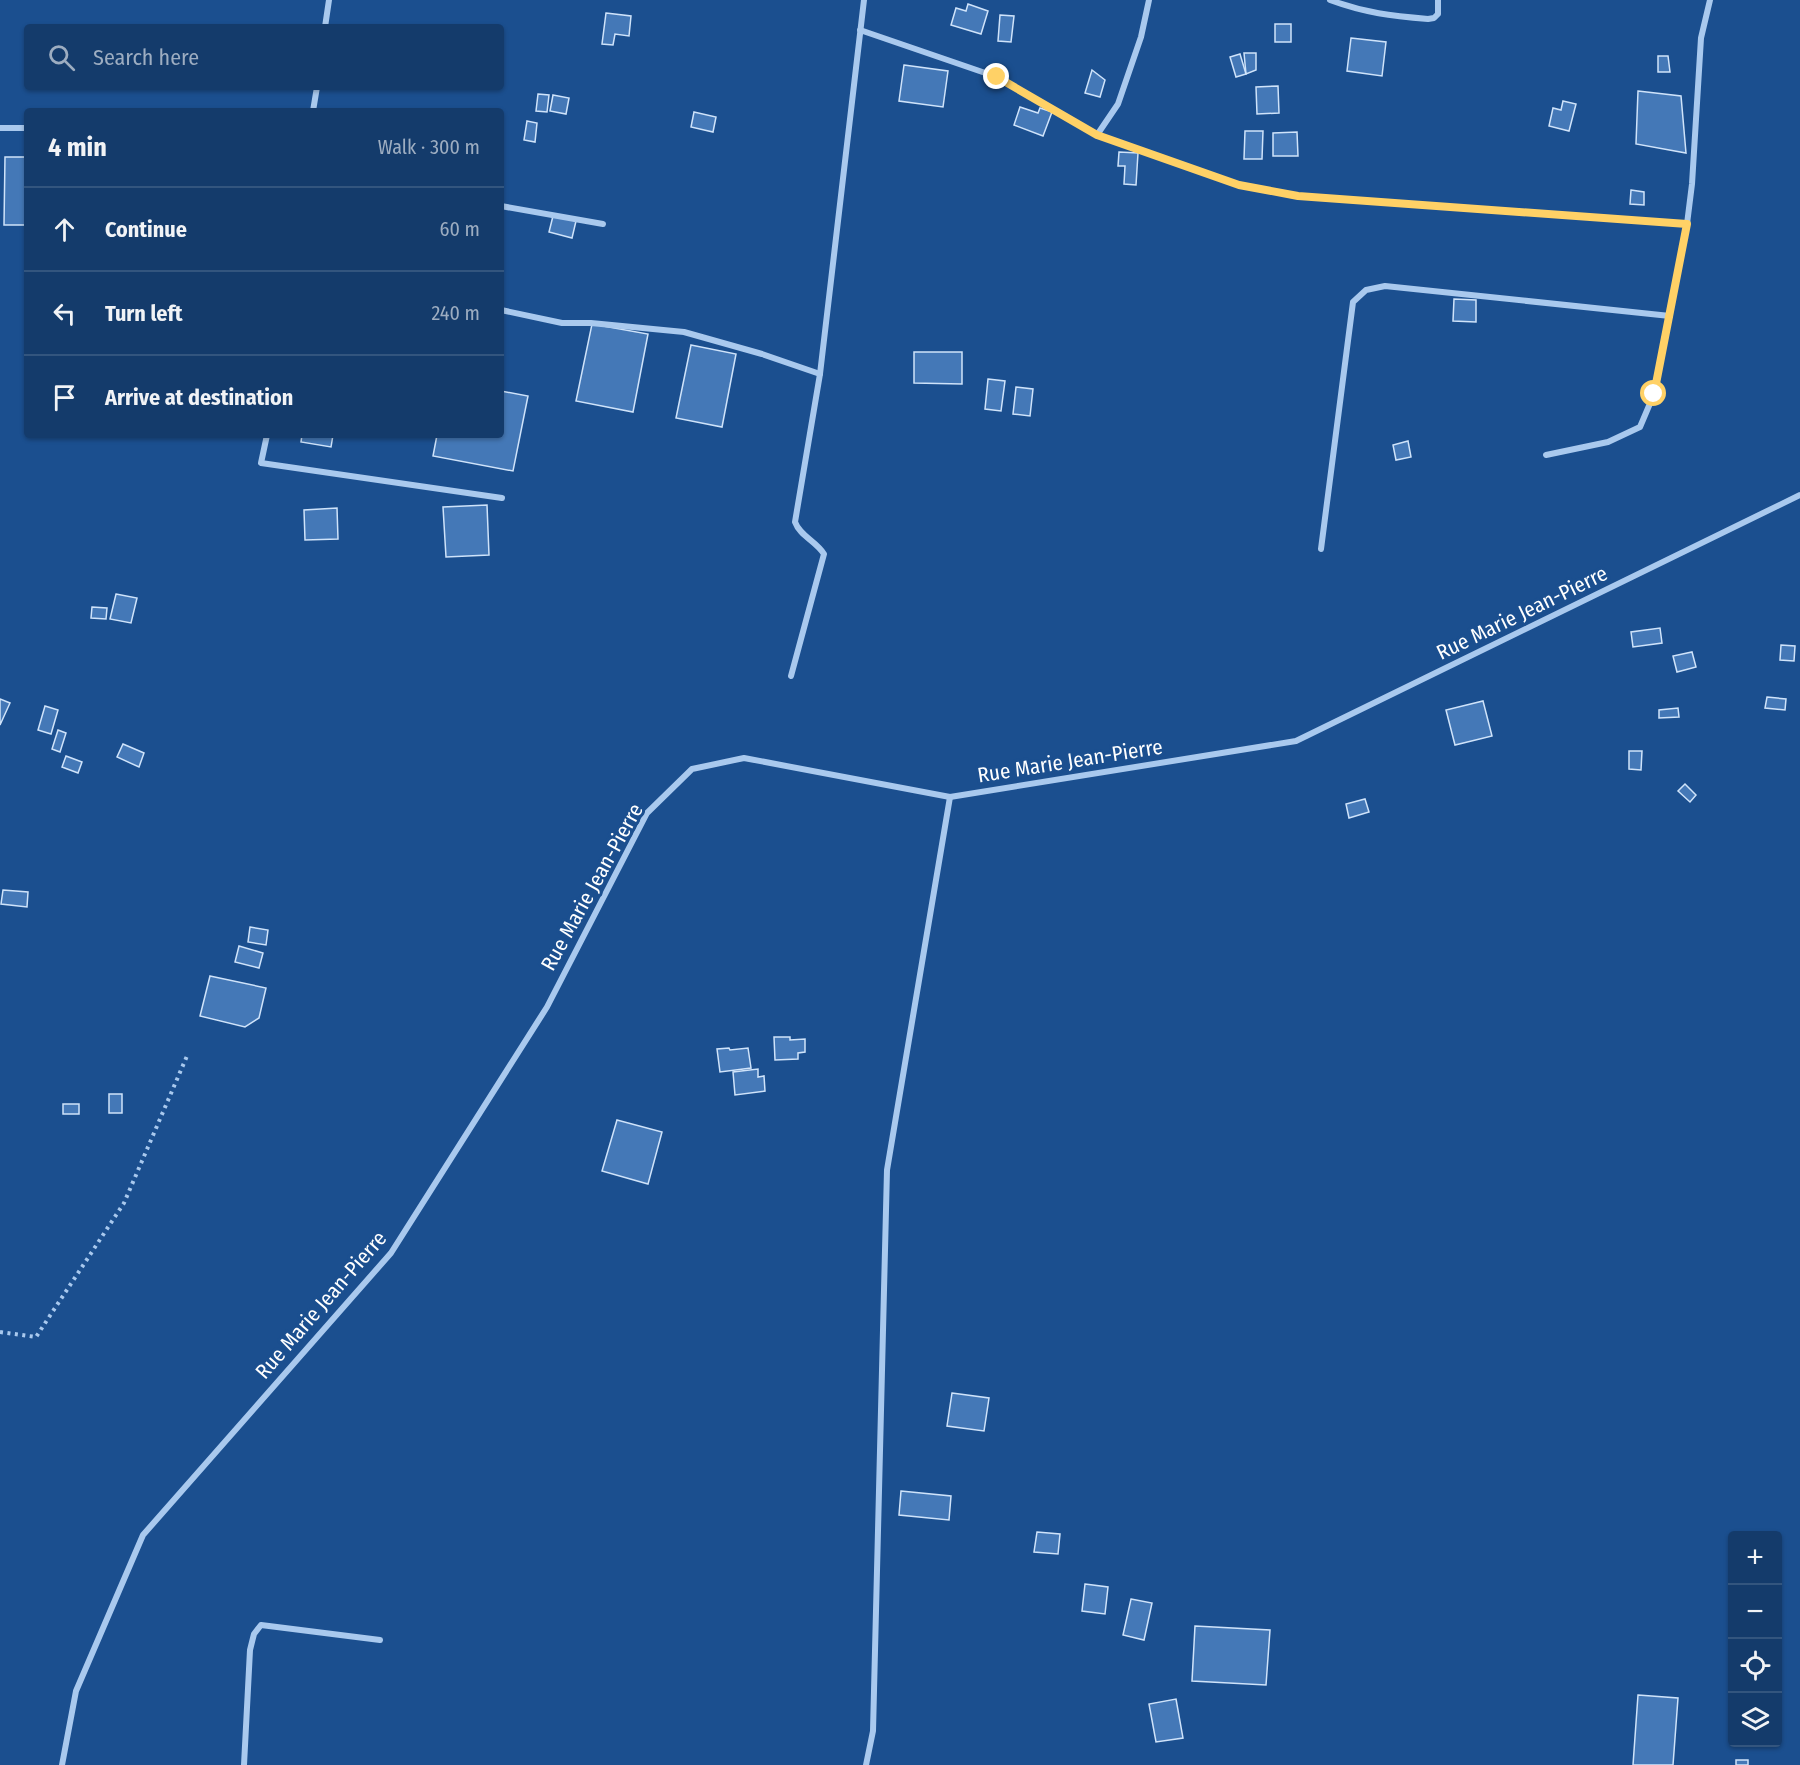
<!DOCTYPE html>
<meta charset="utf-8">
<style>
:root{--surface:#143b6b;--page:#214673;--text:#f1f3f6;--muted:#9dadc1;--line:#33557e}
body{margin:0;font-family:"Fira Sans Condensed",sans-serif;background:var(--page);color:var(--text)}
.controls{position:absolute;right:18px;bottom:18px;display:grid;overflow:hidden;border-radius:6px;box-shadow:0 2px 4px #0004}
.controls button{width:54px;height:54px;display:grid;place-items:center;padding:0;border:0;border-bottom:2px solid var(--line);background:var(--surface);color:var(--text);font:30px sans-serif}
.stop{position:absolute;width:18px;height:18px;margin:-14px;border:4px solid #ffd166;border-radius:50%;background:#fff}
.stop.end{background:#ffd166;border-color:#fff;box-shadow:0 2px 6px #0008}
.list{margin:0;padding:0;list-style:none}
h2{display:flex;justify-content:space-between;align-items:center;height:78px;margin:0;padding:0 24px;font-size:26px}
h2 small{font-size:20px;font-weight:400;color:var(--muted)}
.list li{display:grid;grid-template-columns:39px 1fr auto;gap:18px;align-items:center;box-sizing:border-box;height:84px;padding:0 24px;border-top:2px solid var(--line)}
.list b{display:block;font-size:22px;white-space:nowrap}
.list em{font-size:20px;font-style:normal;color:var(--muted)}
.icon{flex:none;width:33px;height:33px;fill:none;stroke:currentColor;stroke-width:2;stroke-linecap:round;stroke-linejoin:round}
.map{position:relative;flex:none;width:1800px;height:1765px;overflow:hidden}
.search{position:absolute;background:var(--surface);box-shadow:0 2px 4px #0004;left:24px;top:24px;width:480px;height:66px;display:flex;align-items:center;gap:15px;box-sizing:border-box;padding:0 21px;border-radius:6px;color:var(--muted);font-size:22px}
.panel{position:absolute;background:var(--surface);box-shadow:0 2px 4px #0004;left:24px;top:108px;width:480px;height:330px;border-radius:6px}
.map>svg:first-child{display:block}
</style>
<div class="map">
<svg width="1800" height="1765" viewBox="0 0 1800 1765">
<rect width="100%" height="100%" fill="#1b4f8f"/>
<g fill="#4478b7" stroke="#cfe3fa" stroke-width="1.5">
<path d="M968,4L988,11L981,34L951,25L956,8L966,11Z"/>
<path d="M606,13L631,16L629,36L615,34L613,45L602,44Z"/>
<path d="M1000,15L1014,16L1011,42L998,41Z"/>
<rect x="1275" y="24" width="16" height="18"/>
<path d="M1351,38L1386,42L1382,76L1347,71Z"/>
<path d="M1244,53H1256V70L1246,74Z"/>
<path d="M1240,54L1246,74L1236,77L1230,57Z"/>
<path d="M1658,56H1668L1670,72H1658Z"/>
<path d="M904,65L948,71L943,107L899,101Z"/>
<path d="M1092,70L1105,80L1100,97L1085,93Z"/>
<path d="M1278,86L1279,113L1257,114L1256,87Z"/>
<path d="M1638,91L1681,96L1686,153L1636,144Z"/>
<path d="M538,94L549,95L547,112L536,111Z"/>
<path d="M553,95L569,98L566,114L550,111Z"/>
<path d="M1563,101L1576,104L1569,131L1549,126L1553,108L1561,110Z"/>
<path d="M1020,107L1038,113L1040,108L1052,112L1043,136L1014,125Z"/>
<path d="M694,112L716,117L713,132L691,127Z"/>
<path d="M527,121L537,123L535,142L524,140Z"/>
<path d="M1245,131H1263L1262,159H1244Z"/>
<path d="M1297,132L1298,156H1273V133Z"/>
<path d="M1119,152L1138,153L1136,185L1124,184L1125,166H1118Z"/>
<path d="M5,157H27V225H4Z"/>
<path d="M1631,190L1644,192V205L1630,204Z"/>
<path d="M553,216L576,221L572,238L549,232Z"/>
<path d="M1454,299L1476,300V322L1453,321Z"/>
<path d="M592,324L648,334L633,412L576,401Z"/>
<path d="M691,345L736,354L722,427L676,418Z"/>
<path d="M914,352H962V384L914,383Z"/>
<path d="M988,379L1005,381L1001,411L985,409Z"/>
<path d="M1016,387L1033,389L1030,416L1013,414Z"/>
<path d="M501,391L528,396L513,471L433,456L437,435H501Z"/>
<path d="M302,435H333L331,447L301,442Z"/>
<path d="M1408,441L1411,457L1396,460L1393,445Z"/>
<path d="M487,505L489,555L446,557L443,507Z"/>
<path d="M337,508L338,539L305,540L304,510Z"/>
<path d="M116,594L137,598L131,623L110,619Z"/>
<path d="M92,607L107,608L106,619L91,618Z"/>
<path d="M1660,628L1662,643L1633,647L1631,632Z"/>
<path d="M1781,645L1795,646L1794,661L1780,660Z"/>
<path d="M1692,652L1696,667L1677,672L1673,656Z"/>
<path d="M1767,697L1786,699L1785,710L1765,708Z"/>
<path d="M0,699L10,703L0,725Z"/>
<path d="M1483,701L1492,736L1455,745L1446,710Z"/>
<path d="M45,706L58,710L51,734L38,730Z"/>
<path d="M1678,708L1679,717L1659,718V710Z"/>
<path d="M58,730L66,733L60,752L52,749Z"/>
<path d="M123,744L144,753L139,767L117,757Z"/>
<path d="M1629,751H1642L1641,770L1629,769Z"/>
<path d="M66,756L82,762L78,773L62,767Z"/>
<path d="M1685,784L1696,795L1690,802L1678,791Z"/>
<path d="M1365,799L1369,812L1349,818L1346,804Z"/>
<path d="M3,890L28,892L27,907L1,904Z"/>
<path d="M250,927L268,930L266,945L248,942Z"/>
<path d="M239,946L263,953L259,968L235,962Z"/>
<path d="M210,976L266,988L259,1018L245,1027L200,1016Z"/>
<path d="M774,1037H790V1040L805,1039V1052L798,1053V1059L775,1060Z"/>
<path d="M729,1048L730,1050L748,1048L751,1068L720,1072L717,1049Z"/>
<path d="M758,1069V1077L764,1076L765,1091L735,1095L733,1072Z"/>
<rect x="109" y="1094" width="13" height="19"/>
<rect x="63" y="1104" width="16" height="10"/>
<path d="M617,1120L662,1132L648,1184L602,1171Z"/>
<path d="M952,1393L989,1398L984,1431L947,1426Z"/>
<path d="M901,1491L951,1496L949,1520L899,1515Z"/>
<path d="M1037,1532L1060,1534L1058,1554L1034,1552Z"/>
<path d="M1085,1584L1108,1587L1105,1614L1082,1611Z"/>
<path d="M1131,1599L1152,1603L1144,1640L1123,1635Z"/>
<path d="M1195,1626L1270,1630L1266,1685L1192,1681Z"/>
<path d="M1638,1695L1678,1698L1673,1765H1633Z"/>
<path d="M1176,1699L1183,1738L1156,1742L1149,1704Z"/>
<rect x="1736" y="1760" width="12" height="5"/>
</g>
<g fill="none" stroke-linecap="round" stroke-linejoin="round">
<path stroke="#a9c9ee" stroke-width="4" stroke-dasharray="3 4.5" stroke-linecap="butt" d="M0,1332L36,1337L124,1203L187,1056"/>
<g stroke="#a9c9ee" stroke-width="6">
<path d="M1330,0C1365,13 1392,16 1428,19L1434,18L1438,14V0"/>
<path d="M325,27L329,0"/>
<path d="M860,30L997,77L1097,135L1239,185L1298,196L1687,224"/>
<path d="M313,111L317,87"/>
<path d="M0,128H27"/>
<path d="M1097,135L1118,104L1141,37L1149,0"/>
<path d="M501,206L603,224"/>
<path d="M501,310L562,323H591L684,332L762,354L820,374"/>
<path d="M267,435L261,463L502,498"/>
<path d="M1546,455L1608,442L1640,427L1654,394L1687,224L1692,184L1701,38L1710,0"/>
<path d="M1321,549L1353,302L1366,290L1385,286L1670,316"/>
<path d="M791,676L824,554C816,541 800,536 795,522L820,374L864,0"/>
<path d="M62,1765L76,1691L143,1535L391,1253L547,1007L647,813L692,769L744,758L950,797L1296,741L1800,495"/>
<path d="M244,1765L250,1650L254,1634L261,1625L380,1640"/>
<path d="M866,1765L873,1731L887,1170L950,797"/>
</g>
</g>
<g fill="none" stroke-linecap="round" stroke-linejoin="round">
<path stroke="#ffd166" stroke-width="8" d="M997,77L1097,135L1239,185L1298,196L1687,224L1654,394"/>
</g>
<g text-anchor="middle" stroke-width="6" stroke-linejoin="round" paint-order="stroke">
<g font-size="21" fill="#fff" stroke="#1b4f8f">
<text transform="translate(1522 613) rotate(-26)" y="7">Rue Marie Jean-Pierre</text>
<text transform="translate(1070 761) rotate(-9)" y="7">Rue Marie Jean-Pierre</text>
<text transform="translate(592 887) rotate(-61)" y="7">Rue Marie Jean-Pierre</text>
<text transform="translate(321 1305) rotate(-49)" y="7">Rue Marie Jean-Pierre</text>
</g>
</g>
</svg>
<div class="controls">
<button>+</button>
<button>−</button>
<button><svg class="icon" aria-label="locate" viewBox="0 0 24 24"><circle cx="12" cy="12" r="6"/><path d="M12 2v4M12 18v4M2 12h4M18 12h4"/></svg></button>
<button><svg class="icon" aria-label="layers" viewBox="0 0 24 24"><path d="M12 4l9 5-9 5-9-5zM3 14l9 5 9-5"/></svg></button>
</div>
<div class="stop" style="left:1654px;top:394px"></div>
<div class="stop end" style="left:997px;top:77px"></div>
<div class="search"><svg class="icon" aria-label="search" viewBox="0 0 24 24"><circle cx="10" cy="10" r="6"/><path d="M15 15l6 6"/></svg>Search here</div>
<section class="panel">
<h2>4 min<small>Walk · 300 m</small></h2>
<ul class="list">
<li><svg class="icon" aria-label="ahead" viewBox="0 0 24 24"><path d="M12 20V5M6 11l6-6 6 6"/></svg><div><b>Continue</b></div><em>60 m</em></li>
<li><svg class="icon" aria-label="left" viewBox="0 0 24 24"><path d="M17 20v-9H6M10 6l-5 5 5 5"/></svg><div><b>Turn left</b></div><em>240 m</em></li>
<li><svg class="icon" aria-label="arrive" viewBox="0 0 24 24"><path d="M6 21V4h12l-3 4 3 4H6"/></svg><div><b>Arrive at destination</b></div></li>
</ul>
</section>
</div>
